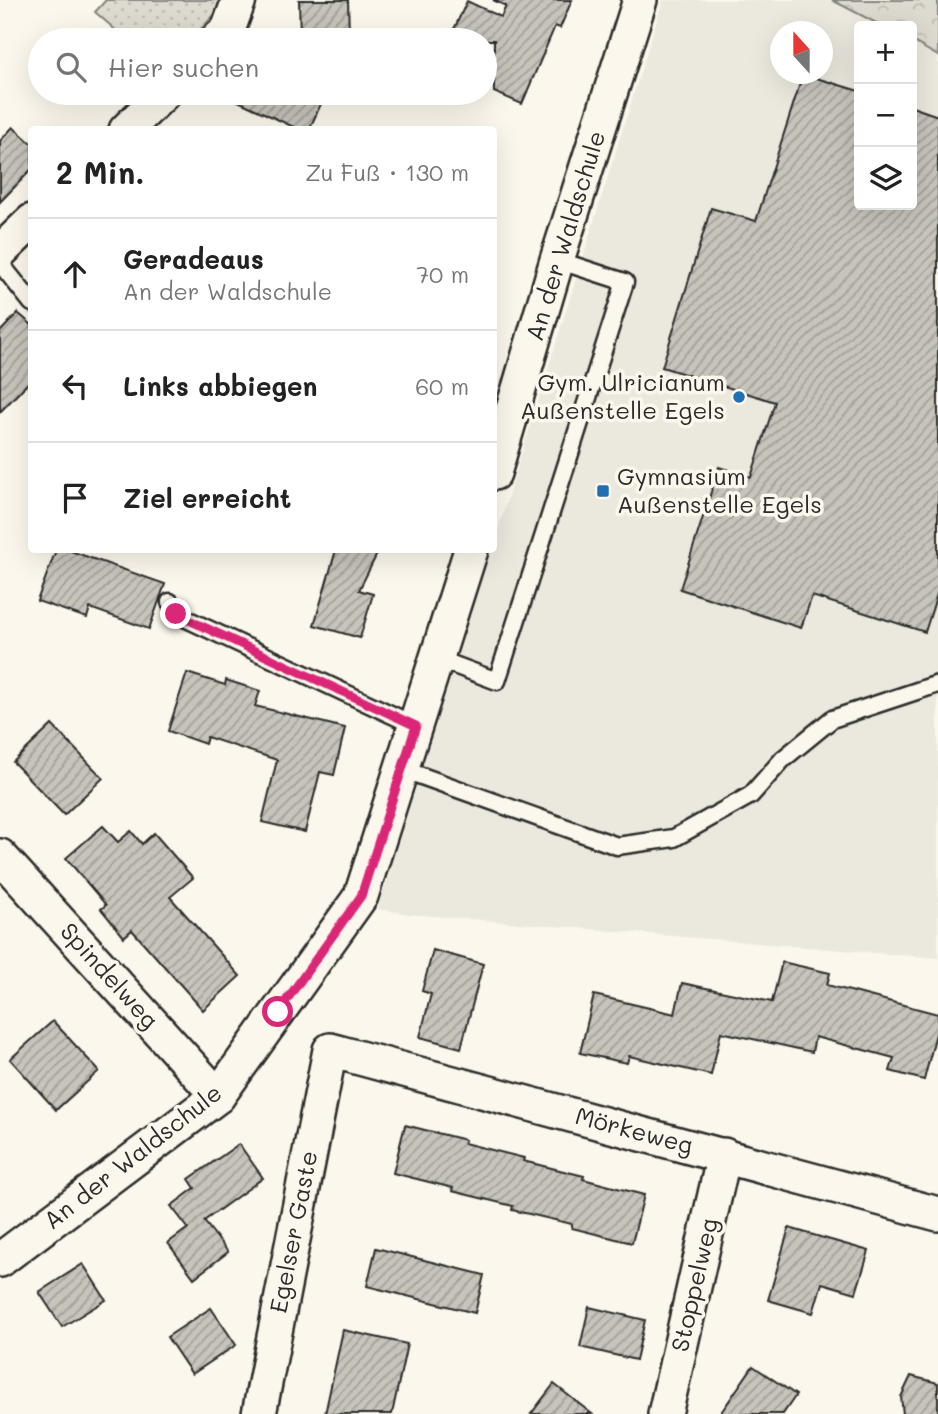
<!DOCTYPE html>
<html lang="de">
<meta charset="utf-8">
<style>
:root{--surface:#fff;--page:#f6f6f6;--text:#222;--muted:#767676;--line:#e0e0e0}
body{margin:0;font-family:Mali,sans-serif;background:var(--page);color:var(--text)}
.controls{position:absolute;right:21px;top:21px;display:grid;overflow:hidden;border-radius:7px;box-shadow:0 7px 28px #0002}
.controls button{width:63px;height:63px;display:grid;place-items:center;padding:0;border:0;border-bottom:2px solid var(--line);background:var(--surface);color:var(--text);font:35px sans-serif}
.compass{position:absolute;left:770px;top:21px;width:63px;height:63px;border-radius:50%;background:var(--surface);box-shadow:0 7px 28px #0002;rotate:339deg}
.stop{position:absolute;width:21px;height:21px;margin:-16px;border:5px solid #db2777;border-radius:50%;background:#fff}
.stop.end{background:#db2777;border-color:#fff;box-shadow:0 2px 7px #0008}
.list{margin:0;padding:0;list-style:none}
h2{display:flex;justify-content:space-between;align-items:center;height:91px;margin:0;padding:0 28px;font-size:30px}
h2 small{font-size:23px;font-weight:400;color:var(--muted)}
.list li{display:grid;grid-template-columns:46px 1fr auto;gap:21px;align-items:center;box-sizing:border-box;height:112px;padding:0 28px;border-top:2px solid var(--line)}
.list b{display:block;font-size:26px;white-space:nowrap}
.list p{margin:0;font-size:23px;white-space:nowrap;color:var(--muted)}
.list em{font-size:23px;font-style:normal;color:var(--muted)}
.icon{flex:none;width:38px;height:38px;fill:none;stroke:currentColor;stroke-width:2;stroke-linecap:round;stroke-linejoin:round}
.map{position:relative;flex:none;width:938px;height:1414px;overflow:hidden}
.search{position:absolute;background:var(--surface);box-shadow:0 7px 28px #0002;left:28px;top:28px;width:469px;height:77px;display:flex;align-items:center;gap:18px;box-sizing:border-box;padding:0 24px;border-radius:38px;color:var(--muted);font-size:26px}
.panel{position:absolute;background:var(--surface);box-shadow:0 7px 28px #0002;left:28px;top:126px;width:469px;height:427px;border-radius:7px}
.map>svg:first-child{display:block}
</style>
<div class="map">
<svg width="938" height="1414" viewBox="0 0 938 1414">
<defs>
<pattern id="grass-dots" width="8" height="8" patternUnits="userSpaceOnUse" patternTransform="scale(1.75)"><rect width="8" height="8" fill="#dddad0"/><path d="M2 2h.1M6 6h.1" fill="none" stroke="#bebbb3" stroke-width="1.8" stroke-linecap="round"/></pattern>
<pattern id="forest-crowns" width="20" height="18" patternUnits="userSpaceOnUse" patternTransform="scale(1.75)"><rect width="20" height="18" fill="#dddad0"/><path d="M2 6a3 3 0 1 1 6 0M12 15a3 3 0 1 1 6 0" fill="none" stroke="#bebbb3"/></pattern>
<pattern id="building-hatch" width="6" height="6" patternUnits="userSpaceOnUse" patternTransform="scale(1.75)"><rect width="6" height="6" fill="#c7c4bc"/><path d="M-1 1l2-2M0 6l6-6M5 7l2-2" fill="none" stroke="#a29f99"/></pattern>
</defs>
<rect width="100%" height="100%" fill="#fbf7ec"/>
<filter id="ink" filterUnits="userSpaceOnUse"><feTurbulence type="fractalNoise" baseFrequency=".0143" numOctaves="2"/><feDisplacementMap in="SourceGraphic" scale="14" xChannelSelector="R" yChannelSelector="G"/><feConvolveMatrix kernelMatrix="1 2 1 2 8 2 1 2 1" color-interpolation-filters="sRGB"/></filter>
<g filter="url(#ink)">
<path fill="#ebe8de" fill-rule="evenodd" d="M663,0H832L882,26H859V205H912V41L938,56V958L409,914L378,909L491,550H494V542ZM780,32H822V74H780Z"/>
<path fill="url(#grass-dots)" stroke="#84827e" stroke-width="2" d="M106,0H223V6L190,40H127L95,12Z"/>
<path fill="url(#forest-crowns)" stroke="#84827e" stroke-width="2" d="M832,0H938V56L912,41V26H882Z"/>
<g fill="url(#building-hatch)" stroke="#2b2b2b" stroke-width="2">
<path d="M299,0H348L349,32L300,34Z"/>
<path d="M493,0H572L560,28L555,26L522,104L494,92V40H449L467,1L501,17L506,6Z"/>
<path d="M803,74L859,91V205H912V107L938,116V591L925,632L812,596L801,628L680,589L719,467L751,477L775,402L662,367L711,208L756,221Z"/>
<path d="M221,93H326L309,130H300Z"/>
<path d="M13,127L32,144V169L0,202V141Z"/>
<path d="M18,313L32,325V379L0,412V332Z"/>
<path d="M56,550H68L165,584L149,629L90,608L87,618L37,601Z"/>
<path d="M336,550H379L359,590L373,594L360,638L314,625Z"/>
<path d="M187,673L225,685L226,680L260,691L255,706L345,728L334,775L320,772L305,832L262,822L277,760L207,737L205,744L168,731Z"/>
<path d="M52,725L103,778L64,815L13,762Z"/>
<path d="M103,826L118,842L131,831L142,844L154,833L193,878L170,897L240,976L203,1010L132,930L124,937L101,909L106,905L66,858Z"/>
<path d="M433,950L483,964L461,1048L420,1037L431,994L422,991Z"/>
<path d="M782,962L830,973L827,985L938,1014V1026L924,1080L890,1071L894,1058L815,1037L812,1052L721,1032L711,1075L629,1056L627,1063L580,1053L594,995L675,1014L682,983L772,1002Z"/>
<path d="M53,1021L99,1071L56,1110L10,1059Z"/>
<path d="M405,1125L465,1140L464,1143L524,1158L523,1161L584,1176L583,1179L644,1195L632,1243L572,1228V1224L512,1210L513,1206L452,1191L453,1188L393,1173Z"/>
<path d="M239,1144L263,1178L204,1221L228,1252L194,1278L168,1243L188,1228L171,1206L195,1188L189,1179Z"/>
<path d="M789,1228L869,1251L856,1293L822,1283L813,1313L768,1300Z"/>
<path d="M376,1248L484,1275L475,1313L367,1286Z"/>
<path d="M83,1264L106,1300L62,1327L39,1292Z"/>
<path d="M589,1307L645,1320L636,1360L580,1347Z"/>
<path d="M211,1308L236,1345L192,1374L167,1337Z"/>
<path d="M343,1330L407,1344L392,1414H325Z"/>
<path d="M753,1366L796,1395L783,1414H720Z"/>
<path d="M911,1376L938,1383V1414H903L901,1397Z"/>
<path d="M554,1384L592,1414H531Z"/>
</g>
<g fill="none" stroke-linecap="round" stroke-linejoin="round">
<defs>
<g id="lane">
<path d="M0,263L32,303"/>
<path d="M170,602L176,614L416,726"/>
<path d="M438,659L497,681L625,282L557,260"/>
<path d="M402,769L617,846L674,838L751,795L783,759L832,719L938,684"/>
</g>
<g id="street">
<path d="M217,40L228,30L239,0"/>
<path d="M126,130L164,93"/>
<path d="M0,252L32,221"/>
<path d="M494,473L557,260L640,0"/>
<path d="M0,856L218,1096"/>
<path d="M0,1260L218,1096L361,896L471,550"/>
<path d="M259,1414L330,1050L938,1214"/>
<path d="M665,1414L724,1155"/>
</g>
</defs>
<use href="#lane" stroke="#2b2b2b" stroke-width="21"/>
<use href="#street" stroke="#2b2b2b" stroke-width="38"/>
<use href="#lane" stroke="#fbf7ec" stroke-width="16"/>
<use href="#street" stroke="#fbf7ec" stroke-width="33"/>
</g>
</g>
<g fill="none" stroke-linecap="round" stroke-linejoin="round" filter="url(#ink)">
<path stroke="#db2777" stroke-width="9" d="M176,614L416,726L361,896L278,1012"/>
</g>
<g fill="#1f6fb2" stroke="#fbf7ec" stroke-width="2.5">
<circle cx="739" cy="397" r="7"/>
<rect x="596" y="484" width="14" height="14" rx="3.5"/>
</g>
<g text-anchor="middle" stroke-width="7" stroke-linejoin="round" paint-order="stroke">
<g font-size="24" fill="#2b2b2b" stroke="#fbf7ec">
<text transform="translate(566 236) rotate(-73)" y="8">An der Waldschule</text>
<text transform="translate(109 976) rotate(48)" y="8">Spindelweg</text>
<text transform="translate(634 1131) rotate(15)" y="8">Mörkeweg</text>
<text transform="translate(133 1157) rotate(-38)" y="8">An der Waldschule</text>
<text transform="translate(294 1232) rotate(-79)" y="8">Egelser Gaste</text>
<text transform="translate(695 1285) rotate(-77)" y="8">Stoppelweg</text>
</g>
<g font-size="24" fill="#2b2b2b" stroke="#fbf7ec" text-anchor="end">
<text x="725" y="391">Gym. Ulricianum<tspan x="725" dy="28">Außenstelle Egels</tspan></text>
<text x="617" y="485" text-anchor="start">Gymnasium<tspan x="617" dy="28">Außenstelle Egels</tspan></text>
</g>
</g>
</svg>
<div class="controls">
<button>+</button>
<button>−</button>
<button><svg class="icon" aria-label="layers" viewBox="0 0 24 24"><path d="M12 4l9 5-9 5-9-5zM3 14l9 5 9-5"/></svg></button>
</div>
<svg class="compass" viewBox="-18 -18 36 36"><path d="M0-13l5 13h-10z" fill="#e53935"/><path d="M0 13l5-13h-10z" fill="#767676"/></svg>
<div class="stop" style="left:278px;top:1012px"></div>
<div class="stop end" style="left:176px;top:614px"></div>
<div class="search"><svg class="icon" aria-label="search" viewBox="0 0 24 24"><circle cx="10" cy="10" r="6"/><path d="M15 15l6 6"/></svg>Hier suchen</div>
<section class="panel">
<h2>2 Min.<small>Zu Fuß · 130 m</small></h2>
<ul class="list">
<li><svg class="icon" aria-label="ahead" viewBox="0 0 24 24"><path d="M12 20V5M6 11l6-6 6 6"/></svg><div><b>Geradeaus</b><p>An der Waldschule</p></div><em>70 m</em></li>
<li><svg class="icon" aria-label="left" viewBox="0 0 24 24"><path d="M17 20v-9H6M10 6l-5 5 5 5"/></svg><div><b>Links abbiegen</b></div><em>60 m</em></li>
<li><svg class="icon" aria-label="arrive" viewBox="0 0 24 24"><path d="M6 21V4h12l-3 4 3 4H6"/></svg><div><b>Ziel erreicht</b></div></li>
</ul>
</section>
</div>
